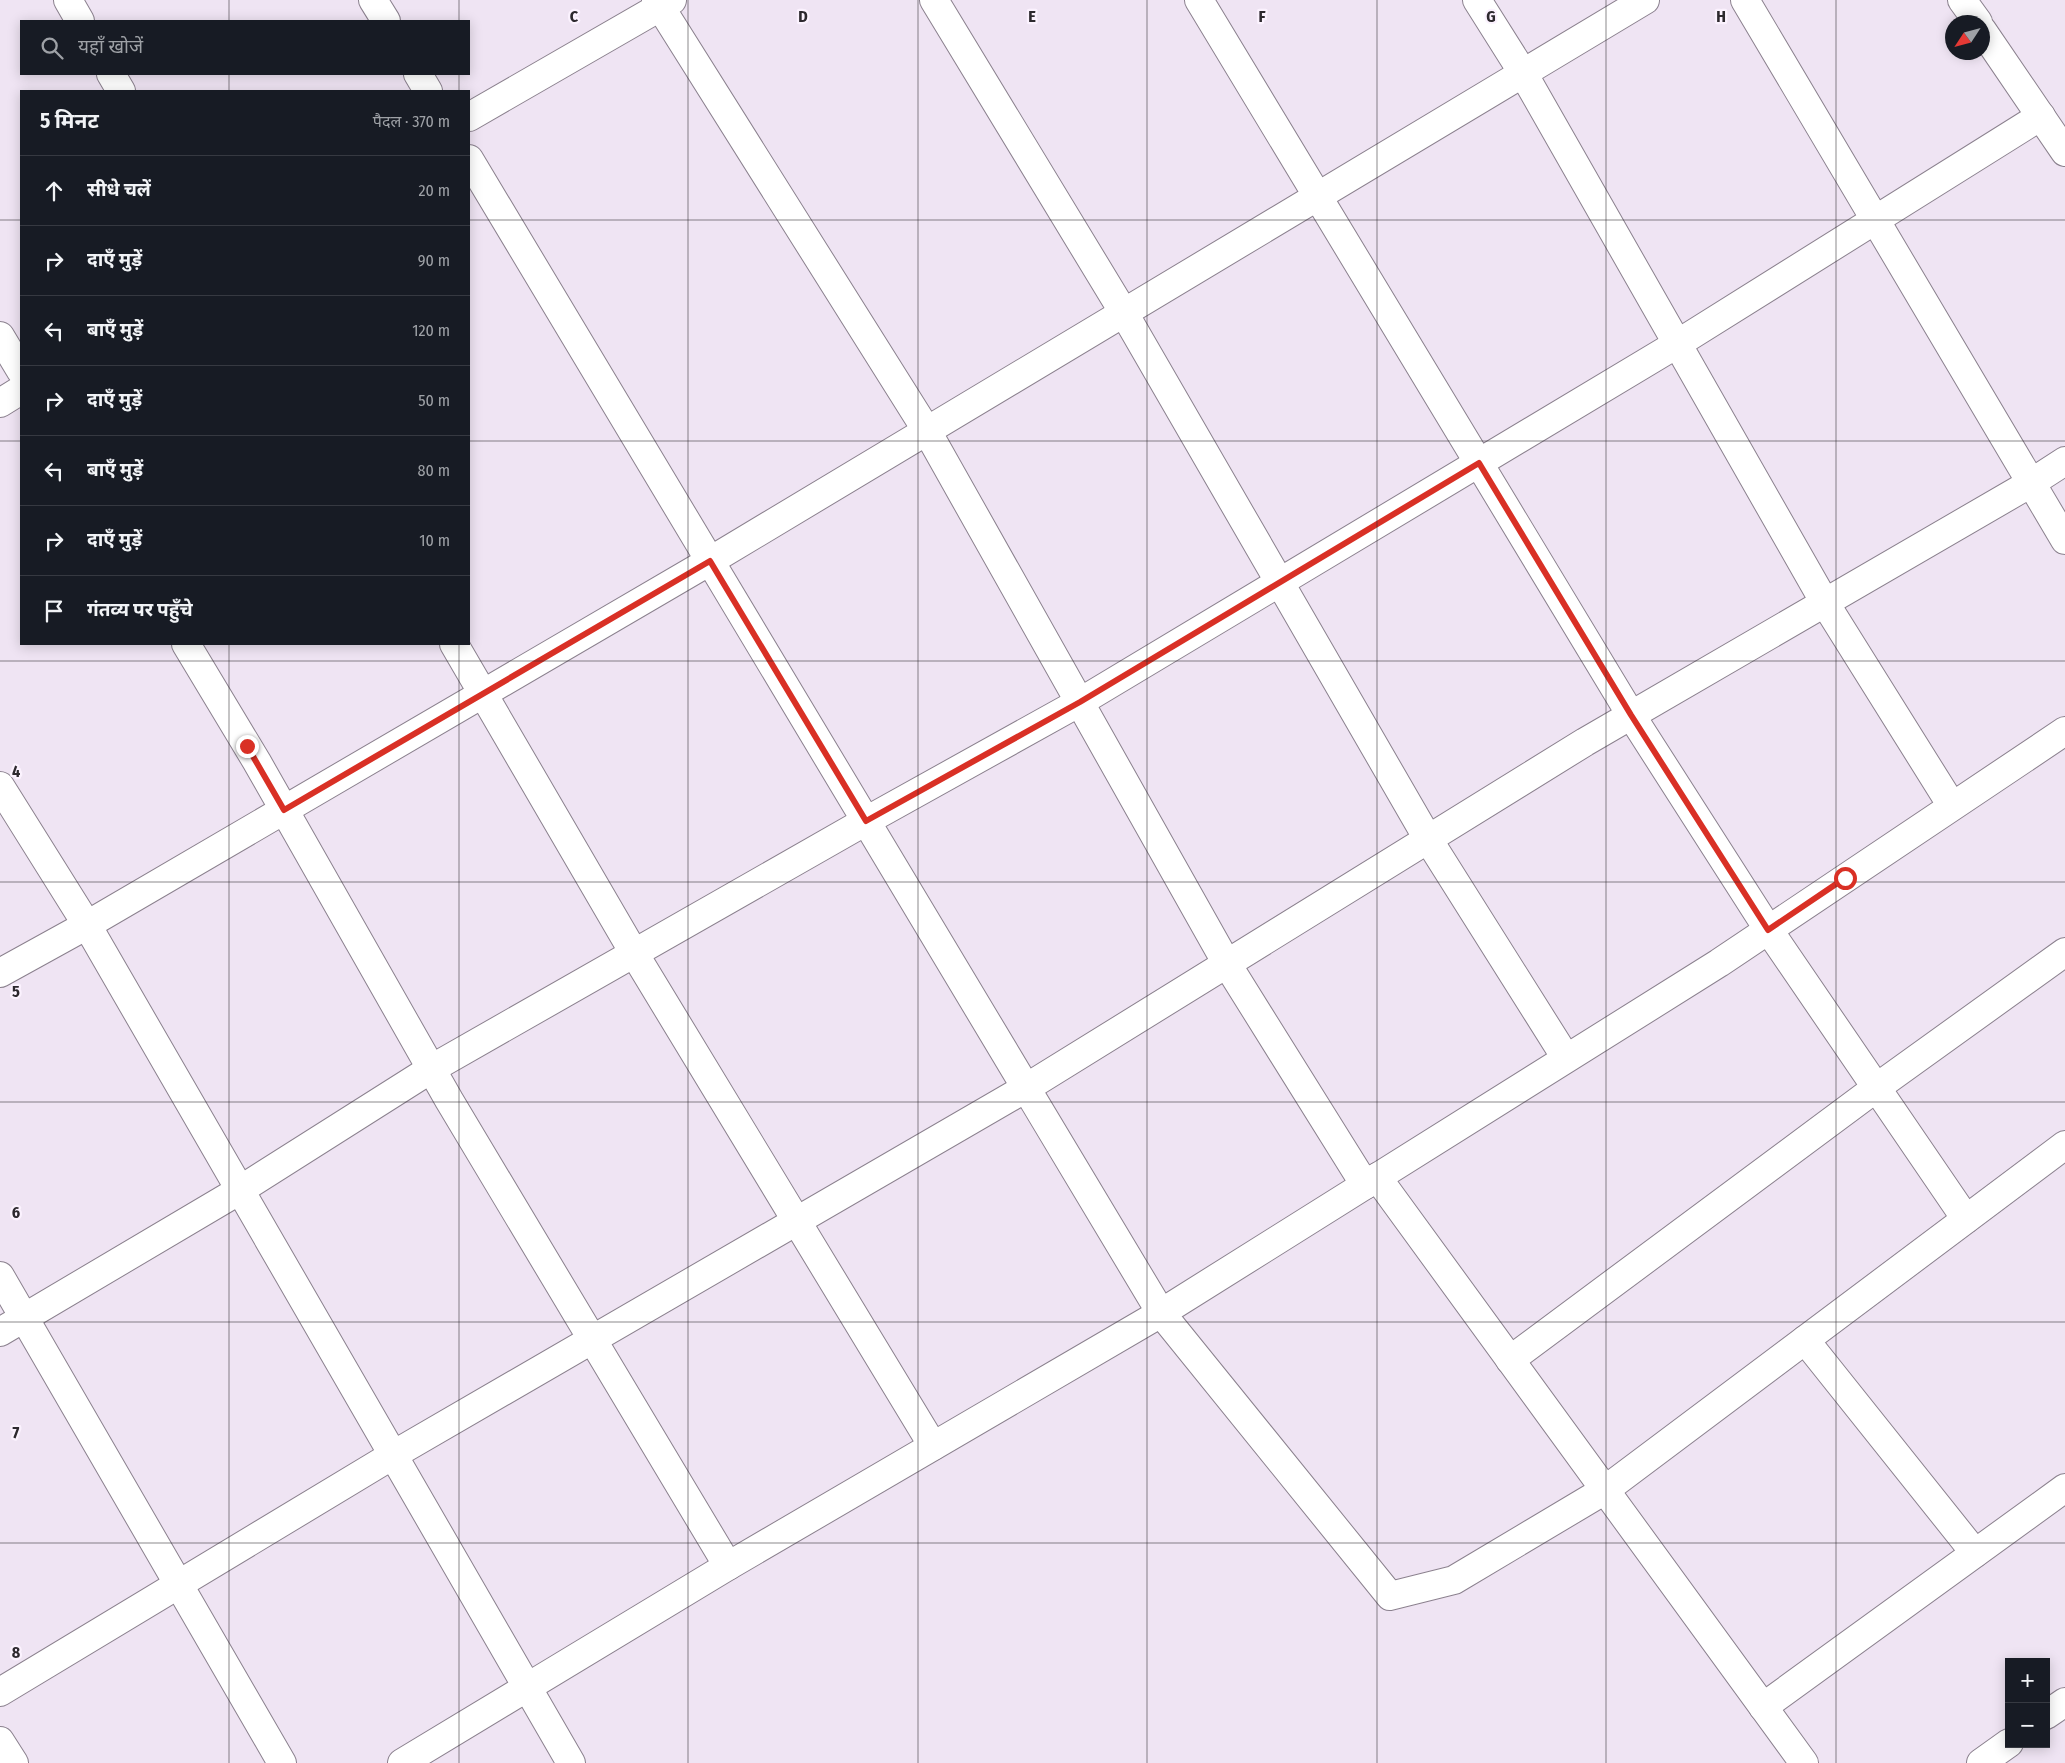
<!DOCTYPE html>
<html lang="hi">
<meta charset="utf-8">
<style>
:root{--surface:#171b24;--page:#242831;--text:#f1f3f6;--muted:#9ea1a6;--line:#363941}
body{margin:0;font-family:"Fira Sans Condensed","Noto Sans Devanagari",sans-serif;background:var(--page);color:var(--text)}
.controls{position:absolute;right:15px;bottom:15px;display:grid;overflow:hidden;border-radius:0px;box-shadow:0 2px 12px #0003}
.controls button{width:45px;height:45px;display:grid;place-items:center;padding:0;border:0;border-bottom:1px solid var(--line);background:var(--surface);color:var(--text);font:25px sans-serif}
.compass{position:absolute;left:1945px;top:15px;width:45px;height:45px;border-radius:50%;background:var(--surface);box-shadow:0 2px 12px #0003;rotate:234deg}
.stop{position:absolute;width:15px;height:15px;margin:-11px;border:4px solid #d93025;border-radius:50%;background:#fff}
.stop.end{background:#d93025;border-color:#fff;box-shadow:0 1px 5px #0008}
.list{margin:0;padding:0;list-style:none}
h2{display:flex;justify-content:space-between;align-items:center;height:65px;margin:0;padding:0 20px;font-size:21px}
h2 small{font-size:16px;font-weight:400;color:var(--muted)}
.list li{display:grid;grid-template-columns:32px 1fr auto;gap:15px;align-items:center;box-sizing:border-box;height:70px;padding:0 20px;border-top:1px solid var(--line)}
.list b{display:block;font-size:19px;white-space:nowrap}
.list em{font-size:16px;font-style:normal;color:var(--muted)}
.icon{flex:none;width:28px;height:28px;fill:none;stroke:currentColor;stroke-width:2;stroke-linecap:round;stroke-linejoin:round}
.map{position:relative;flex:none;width:2065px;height:1763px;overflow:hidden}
.search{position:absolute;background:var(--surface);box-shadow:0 2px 12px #0003;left:20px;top:20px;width:450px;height:55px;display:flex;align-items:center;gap:12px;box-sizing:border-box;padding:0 18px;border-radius:0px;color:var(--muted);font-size:19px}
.panel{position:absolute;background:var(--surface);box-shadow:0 2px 12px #0003;left:20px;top:90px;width:450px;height:555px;border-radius:0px}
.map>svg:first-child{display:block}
</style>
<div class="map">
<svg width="2065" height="1763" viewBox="0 0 2065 1763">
<rect width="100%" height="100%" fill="#efe4f3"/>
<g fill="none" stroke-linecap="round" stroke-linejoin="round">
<defs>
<g id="minor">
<path d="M68,0L80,21"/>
<path d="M373,0L386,21"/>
<path d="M656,0L927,431L1227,964L1365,1185"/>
<path d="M934,0L1124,313L1428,839L1566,1058"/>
<path d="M1199,0L1631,715L1768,929L1966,1219"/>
<path d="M1477,0L1523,73L1825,603L1952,806"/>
<path d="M1745,0L2065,540"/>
<path d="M1962,0L1978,22"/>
<path d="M1982,30L2065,152"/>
<path d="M111,74L121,91"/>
<path d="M418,74L428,91"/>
<path d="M469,117L672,0"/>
<path d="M469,159L1161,1313L1390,1596L1454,1580L1605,1490L2065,1145"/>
<path d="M0,336L21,371"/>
<path d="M0,403L21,390"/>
<path d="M186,644L257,762L449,1100L728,1566"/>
<path d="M454,644L634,953L933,1446"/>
<path d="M0,786L87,925L571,1763"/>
<path d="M0,973L87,925L710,561L1645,0"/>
<path d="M1377,1177L1804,1763"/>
<path d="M0,1276L282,1763"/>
<path d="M0,1332L240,1190L431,1069L866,821L1080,702L1677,344L2041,116"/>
<path d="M1805,1340L1975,1553"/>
<path d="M1510,1360L1876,1088L2065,952"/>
<path d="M0,1692L393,1455L1026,1088L1585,742L2031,483L2065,461"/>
<path d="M1763,1707L2065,1488"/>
<path d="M2046,1715L2065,1702"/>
<path d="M0,1741L14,1763"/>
<path d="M402,1763L728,1566L1161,1313L1719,963L2065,731"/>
<path d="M1981,1763L2009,1743"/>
</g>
</defs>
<use href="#minor" stroke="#8b818e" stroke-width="30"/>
<use href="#minor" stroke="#fff" stroke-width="28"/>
</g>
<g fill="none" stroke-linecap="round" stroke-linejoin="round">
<path stroke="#d93025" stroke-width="6" d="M247,746L284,810L710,561L866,821L1080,702L1479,463L1631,715L1768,930L1845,878"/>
</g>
<path fill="none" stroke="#2d292e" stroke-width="1" stroke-opacity="0.55" d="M229,0V21M459,0V21M688,0V1763M918,0V1763M1147,0V1763M1377,0V1763M1606,0V1763M1836,0V1763M229,74V91M459,74V91M0,220H21M469,220H2065M0,441H21M469,441H2065M229,644V1763M459,644V1763M0,661H2065M0,882H2065M0,1102H2065M0,1322H2065M0,1543H2065"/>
<g font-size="16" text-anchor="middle" font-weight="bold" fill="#2d292e" stroke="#fbf2fe" stroke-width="4.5" stroke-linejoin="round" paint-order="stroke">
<text x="574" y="22">C</text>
<text x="803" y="22">D</text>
<text x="1032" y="22">E</text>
<text x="1262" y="22">F</text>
<text x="1491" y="22">G</text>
<text x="1721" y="22">H</text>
<text x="16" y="777">4</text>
<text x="16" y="997">5</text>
<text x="16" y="1218">6</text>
<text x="16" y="1438">7</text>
<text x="16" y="1658">8</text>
</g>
</svg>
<div class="controls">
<button>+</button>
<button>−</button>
</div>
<svg class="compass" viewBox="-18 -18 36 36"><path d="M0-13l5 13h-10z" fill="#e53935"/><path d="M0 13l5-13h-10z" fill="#9ea1a6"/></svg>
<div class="stop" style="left:1845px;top:878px"></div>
<div class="stop end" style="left:247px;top:746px"></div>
<div class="search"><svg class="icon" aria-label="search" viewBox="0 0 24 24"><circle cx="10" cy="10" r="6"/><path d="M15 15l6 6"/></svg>यहाँ खोजें</div>
<section class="panel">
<h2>5 मिनट<small>पैदल · 370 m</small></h2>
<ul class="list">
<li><svg class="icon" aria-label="ahead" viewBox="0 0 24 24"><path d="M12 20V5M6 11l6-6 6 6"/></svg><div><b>सीधे चलें</b></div><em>20 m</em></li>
<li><svg class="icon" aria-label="right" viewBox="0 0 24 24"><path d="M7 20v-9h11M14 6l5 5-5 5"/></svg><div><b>दाएँ मुड़ें</b></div><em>90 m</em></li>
<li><svg class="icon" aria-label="left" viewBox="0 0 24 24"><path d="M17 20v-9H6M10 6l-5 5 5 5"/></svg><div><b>बाएँ मुड़ें</b></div><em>120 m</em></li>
<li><svg class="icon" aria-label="right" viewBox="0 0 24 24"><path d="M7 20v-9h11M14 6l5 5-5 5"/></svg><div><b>दाएँ मुड़ें</b></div><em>50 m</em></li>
<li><svg class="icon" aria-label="left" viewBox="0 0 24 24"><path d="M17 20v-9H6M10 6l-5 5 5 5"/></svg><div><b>बाएँ मुड़ें</b></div><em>80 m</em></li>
<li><svg class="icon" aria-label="right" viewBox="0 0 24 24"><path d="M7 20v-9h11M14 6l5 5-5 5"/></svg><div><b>दाएँ मुड़ें</b></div><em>10 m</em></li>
<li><svg class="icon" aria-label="arrive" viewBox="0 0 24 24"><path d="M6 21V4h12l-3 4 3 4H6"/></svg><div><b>गंतव्य पर पहुँचे</b></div></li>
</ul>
</section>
</div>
